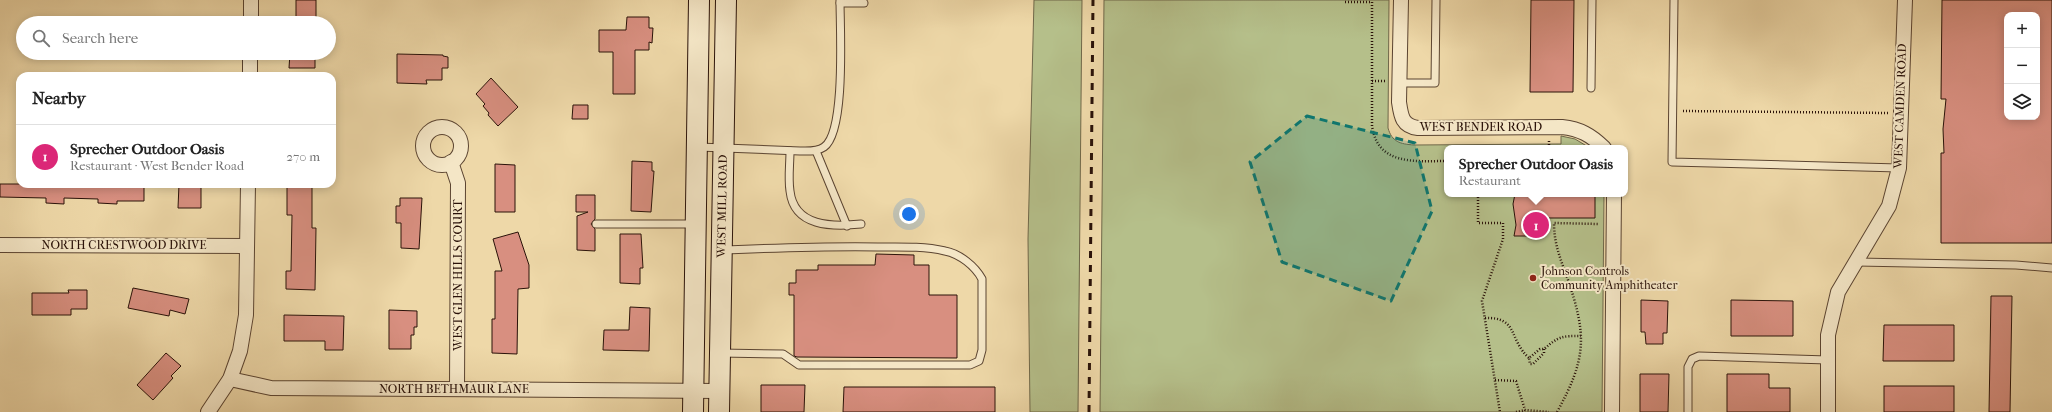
<!DOCTYPE html>
<meta charset="utf-8">
<style>
:root{--surface:#fff;--page:#f2f2f2;--text:#222;--muted:#767676;--line:#e0e0e0;--accent:#db2777}
body{margin:0;font-family:"IM FELL French Canon",serif;background:var(--page);color:var(--text)}
.controls{position:absolute;right:12px;top:12px;display:grid;overflow:hidden;border-radius:8px;box-shadow:0 2px 10px #0003}
.controls button{width:36px;height:36px;display:grid;place-items:center;padding:0;border:0;border-bottom:1px solid var(--line);background:var(--surface);color:var(--text);font:20px sans-serif}
.you{position:absolute;left:909px;top:214px;width:14px;height:14px;margin:-10px;border:3px solid #fff;border-radius:50%;background:#1a73e8;box-shadow:0 0 0 6px #1a73e833}
.badge{display:grid;place-items:center;width:26px;height:26px;border-radius:50%;background:var(--accent);color:#fff;font-size:13px;font-weight:700}
.pin{position:absolute;translate:-50% -50%;border:2px solid #fff;box-shadow:0 1px 4px #0006}
.popup{position:absolute;left:1444px;top:145px;width:184px;height:52px;box-sizing:border-box;display:grid;place-content:center;border-radius:8px;background:var(--surface);filter:drop-shadow(0 1px 3px #0005);font-size:13px;white-space:nowrap;color:var(--muted)}
.popup b{font-size:15px;color:var(--text)}
.popup::after{content:'';position:absolute;left:50%;top:100%;margin-left:-8px;border:8px solid transparent;border-top-color:var(--surface)}
.list{margin:0;padding:0;list-style:none}
h2{display:flex;justify-content:space-between;align-items:center;height:52px;margin:0;padding:0 16px;font-size:17px}
h2 small{font-size:13px;font-weight:400;color:var(--muted)}
.list li{display:grid;grid-template-columns:26px 1fr auto;gap:12px;align-items:center;box-sizing:border-box;height:64px;padding:0 16px;border-top:1px solid var(--line)}
.list b{display:block;font-size:15px;white-space:nowrap}
.list p{margin:0;font-size:13px;white-space:nowrap;color:var(--muted)}
.list em{font-size:13px;font-style:normal;color:var(--muted)}
.icon{flex:none;width:22px;height:22px;fill:none;stroke:currentColor;stroke-width:2;stroke-linecap:round;stroke-linejoin:round}
.map{position:relative;flex:none;width:2052px;height:412px;overflow:hidden}
.search{position:absolute;background:var(--surface);box-shadow:0 2px 10px #0003;left:16px;top:16px;width:320px;height:44px;display:flex;align-items:center;gap:10px;box-sizing:border-box;padding:0 14px;border-radius:22px;color:var(--muted);font-size:15px}
.panel{position:absolute;background:var(--surface);box-shadow:0 2px 10px #0003;left:16px;top:72px;width:320px;height:116px;border-radius:12px}
.map>svg:first-child{display:block}
</style>
<div class="map">
<svg width="2052" height="412" viewBox="0 0 2052 412">
<rect width="100%" height="100%" fill="#eed8a8"/>
<filter id="stains"><feTurbulence type="fractalNoise" baseFrequency=".005" numOctaves="4"/><feColorMatrix values="0 0 0 0 .2 0 0 0 0 .09 0 0 0 0 .02 0 0 0 .5 -.17"/></filter>
<radialGradient id="worn" r=".72"><stop offset=".6" stop-color="#630" stop-opacity="0"/><stop offset="1" stop-color="#630" stop-opacity=".3"/></radialGradient>
<g fill="#b5bf8a" stroke="#70684a">
<path d="M1034,0H1082L1078,412H1030L1028,239Z"/>
<path d="M1104,0H1389L1388,128C1392,142 1400,144 1414,145L1561,144V136L1575,139L1590,148H1447V194H1604L1602,412H1100Z"/>
</g>
<g fill="#d88f80" stroke="#2a1209" fill-rule="evenodd">
<rect x="296" y="0" width="20" height="23"/>
<path d="M1531,0H1574L1573,92H1530Z"/>
<path d="M1942,0H2052V243H1941V153H1944L1943,129L1946,99H1941ZM2007,15H2037V117H2007Z"/>
<path d="M627,17H649V28H653L652,43L649,42V50H635V94H613V52H599V30H626Z"/>
<path d="M290,53H315V68H289Z"/>
<path d="M397,54L443,55V56L448,57V68H442V80H426L427,84L397,83Z"/>
<path d="M491,78L518,107L498,126L488,115L489,113L483,106L485,104L476,94Z"/>
<path d="M573,105H588V119H572Z"/>
<path d="M632,161L652,162V171H654L651,212L631,211Z"/>
<path d="M495,164L515,165V212H495Z"/>
<path d="M0,184H144V201H117V204L98,203V199L64,198V204L46,203V198L0,197Z"/>
<path d="M179,184H201V208H178Z"/>
<path d="M287,184H312V228H316L315,290L286,289V271H291L292,215H287Z"/>
<path d="M1515,194H1595V218H1542L1545,236H1514L1516,225L1513,204Z"/>
<path d="M576,195H595V219L591,224L595,229V251L577,250V216L588,212H576Z"/>
<path d="M400,198H422L419,249L401,248V223H396V206H400Z"/>
<path d="M518,232L529,265V288L518,289L517,354L492,353V319H495V271H502L493,239Z"/>
<path d="M620,234H641L643,268H640V284L620,283Z"/>
<path d="M876,254L914,255V265H929V295H957V358L797,357L794,356V295H789V283H796V270H818V265H875Z"/>
<path d="M133,288L189,299L185,314L170,310L169,316L128,308Z"/>
<path d="M68,290H87V309H71V315H32V293H69Z"/>
<path d="M1991,296H2012L2010,412H1989Z"/>
<path d="M1641,300L1668,301L1667,333H1663V344H1646L1645,332H1641Z"/>
<path d="M1731,300L1793,301V336H1731Z"/>
<path d="M630,307L650,308L649,351L603,350L604,330H629Z"/>
<path d="M389,310L417,311V327H414V335H411V349H389Z"/>
<path d="M284,315L344,316L343,350H325V341H284Z"/>
<path d="M1884,325H1954V361H1883Z"/>
<path d="M166,353L181,366L171,376L173,378L153,400L137,385Z"/>
<path d="M1640,374H1669L1668,412H1640Z"/>
<path d="M1727,374H1769V388H1790V412H1727Z"/>
<path d="M761,385H805L804,412H761Z"/>
<rect x="1884" y="386" width="70" height="26"/>
<path d="M844,387H995V412H843Z"/>
</g>
<g fill="none" stroke-linecap="round" stroke-linejoin="round">
<defs>
<g id="service">
<path d="M1674,0L1672,162L1899,168"/>
<path d="M840,3H864"/>
<path d="M1400,83H1435L1436,0"/>
<path d="M1591,88L1592,0"/>
<path d="M698,147L800,151C808,151 817,152 824,147C846,132 840,28 840,0"/>
<path d="M790,151C790,164 788,178 790,191C794,227 832,227 861,224"/>
<path d="M816,151L847,226"/>
<path d="M596,224H694"/>
<path d="M1857,262L2016,265L2052,268"/>
<path d="M720,353L783,354L799,365H970L979,361L982,350V279C975,266 960,254 945,251C923,246 900,247 878,247C826,246 775,248 723,250"/>
<path d="M1688,412V367L1692,359L1699,356L1828,360"/>
</g>
<g id="minor">
<path d="M1401,0L1399,102C1401,116 1402,126 1418,128L1562,127C1580,129 1591,135 1604,148"/>
<path d="M251,23V0"/>
<path d="M250,76V53"/>
<circle cx="442" cy="146" r="19"/>
<path d="M451,162L458,183L457,388"/>
<path d="M0,245L247,246"/>
<path d="M230,379L271,388L719,391"/>
<path d="M208,412L230,379L240,351L246,315L248,184"/>
<path d="M1612,412L1614,194"/>
<path d="M1828,412V335L1838,292L1889,206L1899,168L1905,0"/>
</g>
<g id="secondary">
<path d="M693,412L699,0"/>
<path d="M719,412L726,0"/>
</g>
</defs>
<use href="#service" stroke="#5b4431" stroke-width="9"/>
<use href="#minor" stroke="#5b4431" stroke-width="16"/>
<use href="#secondary" stroke="#2a1209" stroke-width="22"/>
<g stroke="#2a1209" stroke-width="2.5" stroke-dasharray="1 2" stroke-linecap="butt">
<path d="M1345,2H1372V126C1378,166 1415,161 1447,161"/>
<path d="M1372,81H1385"/>
<path d="M1683,111L1888,113"/>
<path d="M1549,148V141"/>
<path d="M1478,194V223H1503V239L1482,301L1500,412"/>
<path d="M1485,318C1519,317 1508,339 1529,358"/>
<path d="M1544,349V353L1533,364H1530L1529,358L1540,349H1544C1559,336 1562,336 1581,336"/>
<path d="M1495,380L1516,381L1525,410L1549,412"/>
<path d="M1516,412L1525,410"/>
<path d="M1557,412C1587,358 1587,335 1567,277C1560,258 1554,243 1554,223L1599,224"/>
</g>
<use href="#service" stroke="#f4e6c6" stroke-width="7"/>
<use href="#minor" stroke="#f4e6c6" stroke-width="14"/>
<use href="#secondary" stroke="#f4e6c6" stroke-width="20"/>
<path stroke="#2a1209" stroke-width="3" stroke-dasharray="7 7" stroke-linecap="butt" d="M1089,412L1093,0"/>
</g>
<path fill="#0f766e" fill-opacity="0.2" stroke="#0f766e" stroke-width="3" stroke-dasharray="8 5" stroke-linejoin="round" d="M1307,116L1415,143L1432,211L1391,301L1282,262L1250,162Z"/>
<circle fill="#8f2418" stroke="#f4e6c6" stroke-width="1.5" cx="1533" cy="278" r="4"/>
<g text-anchor="middle" stroke-width="4" stroke-linejoin="round" paint-order="stroke">
<g font-size="12" fill="#2a1209" stroke="#f4e6c6">
<text transform="translate(1900 106) rotate(-88)" y="4">WEST CAMDEN ROAD</text>
<text x="1481" y="131">WEST BENDER ROAD</text>
<text transform="translate(722 206) rotate(-89)" y="4">WEST MILL ROAD</text>
<text x="124" y="249">NORTH CRESTWOOD DRIVE</text>
<text transform="translate(458 275) rotate(-90)" y="4">WEST GLEN HILLS COURT</text>
<text x="454" y="393">NORTH BETHMAUR LANE</text>
</g>
<g font-size="12" fill="#2a1209" stroke="#f4e6c6" text-anchor="start">
<text x="1541" y="275">Johnson Controls<tspan x="1541" dy="14">Community Amphitheater</tspan></text>
</g>
</g>
<rect width="100%" height="100%" filter="url(#stains)"/>
<rect width="100%" height="100%" fill="url(#worn)"/>
</svg>
<div class="controls">
<button>+</button>
<button>−</button>
<button><svg class="icon" aria-label="layers" viewBox="0 0 24 24"><path d="M12 4l9 5-9 5-9-5zM3 14l9 5 9-5"/></svg></button>
</div>
<div class="you"></div>
<div class="pin badge" style="left:1536px;top:225px">1</div>
<div class="popup"><b>Sprecher Outdoor Oasis</b>Restaurant</div>
<div class="search"><svg class="icon" aria-label="search" viewBox="0 0 24 24"><circle cx="10" cy="10" r="6"/><path d="M15 15l6 6"/></svg>Search here</div>
<section class="panel">
<h2>Nearby<small></small></h2>
<ul class="list">
<li><span class="badge">1</span><div><b>Sprecher Outdoor Oasis</b><p>Restaurant · West Bender Road</p></div><em>270 m</em></li>
</ul>
</section>
</div>
